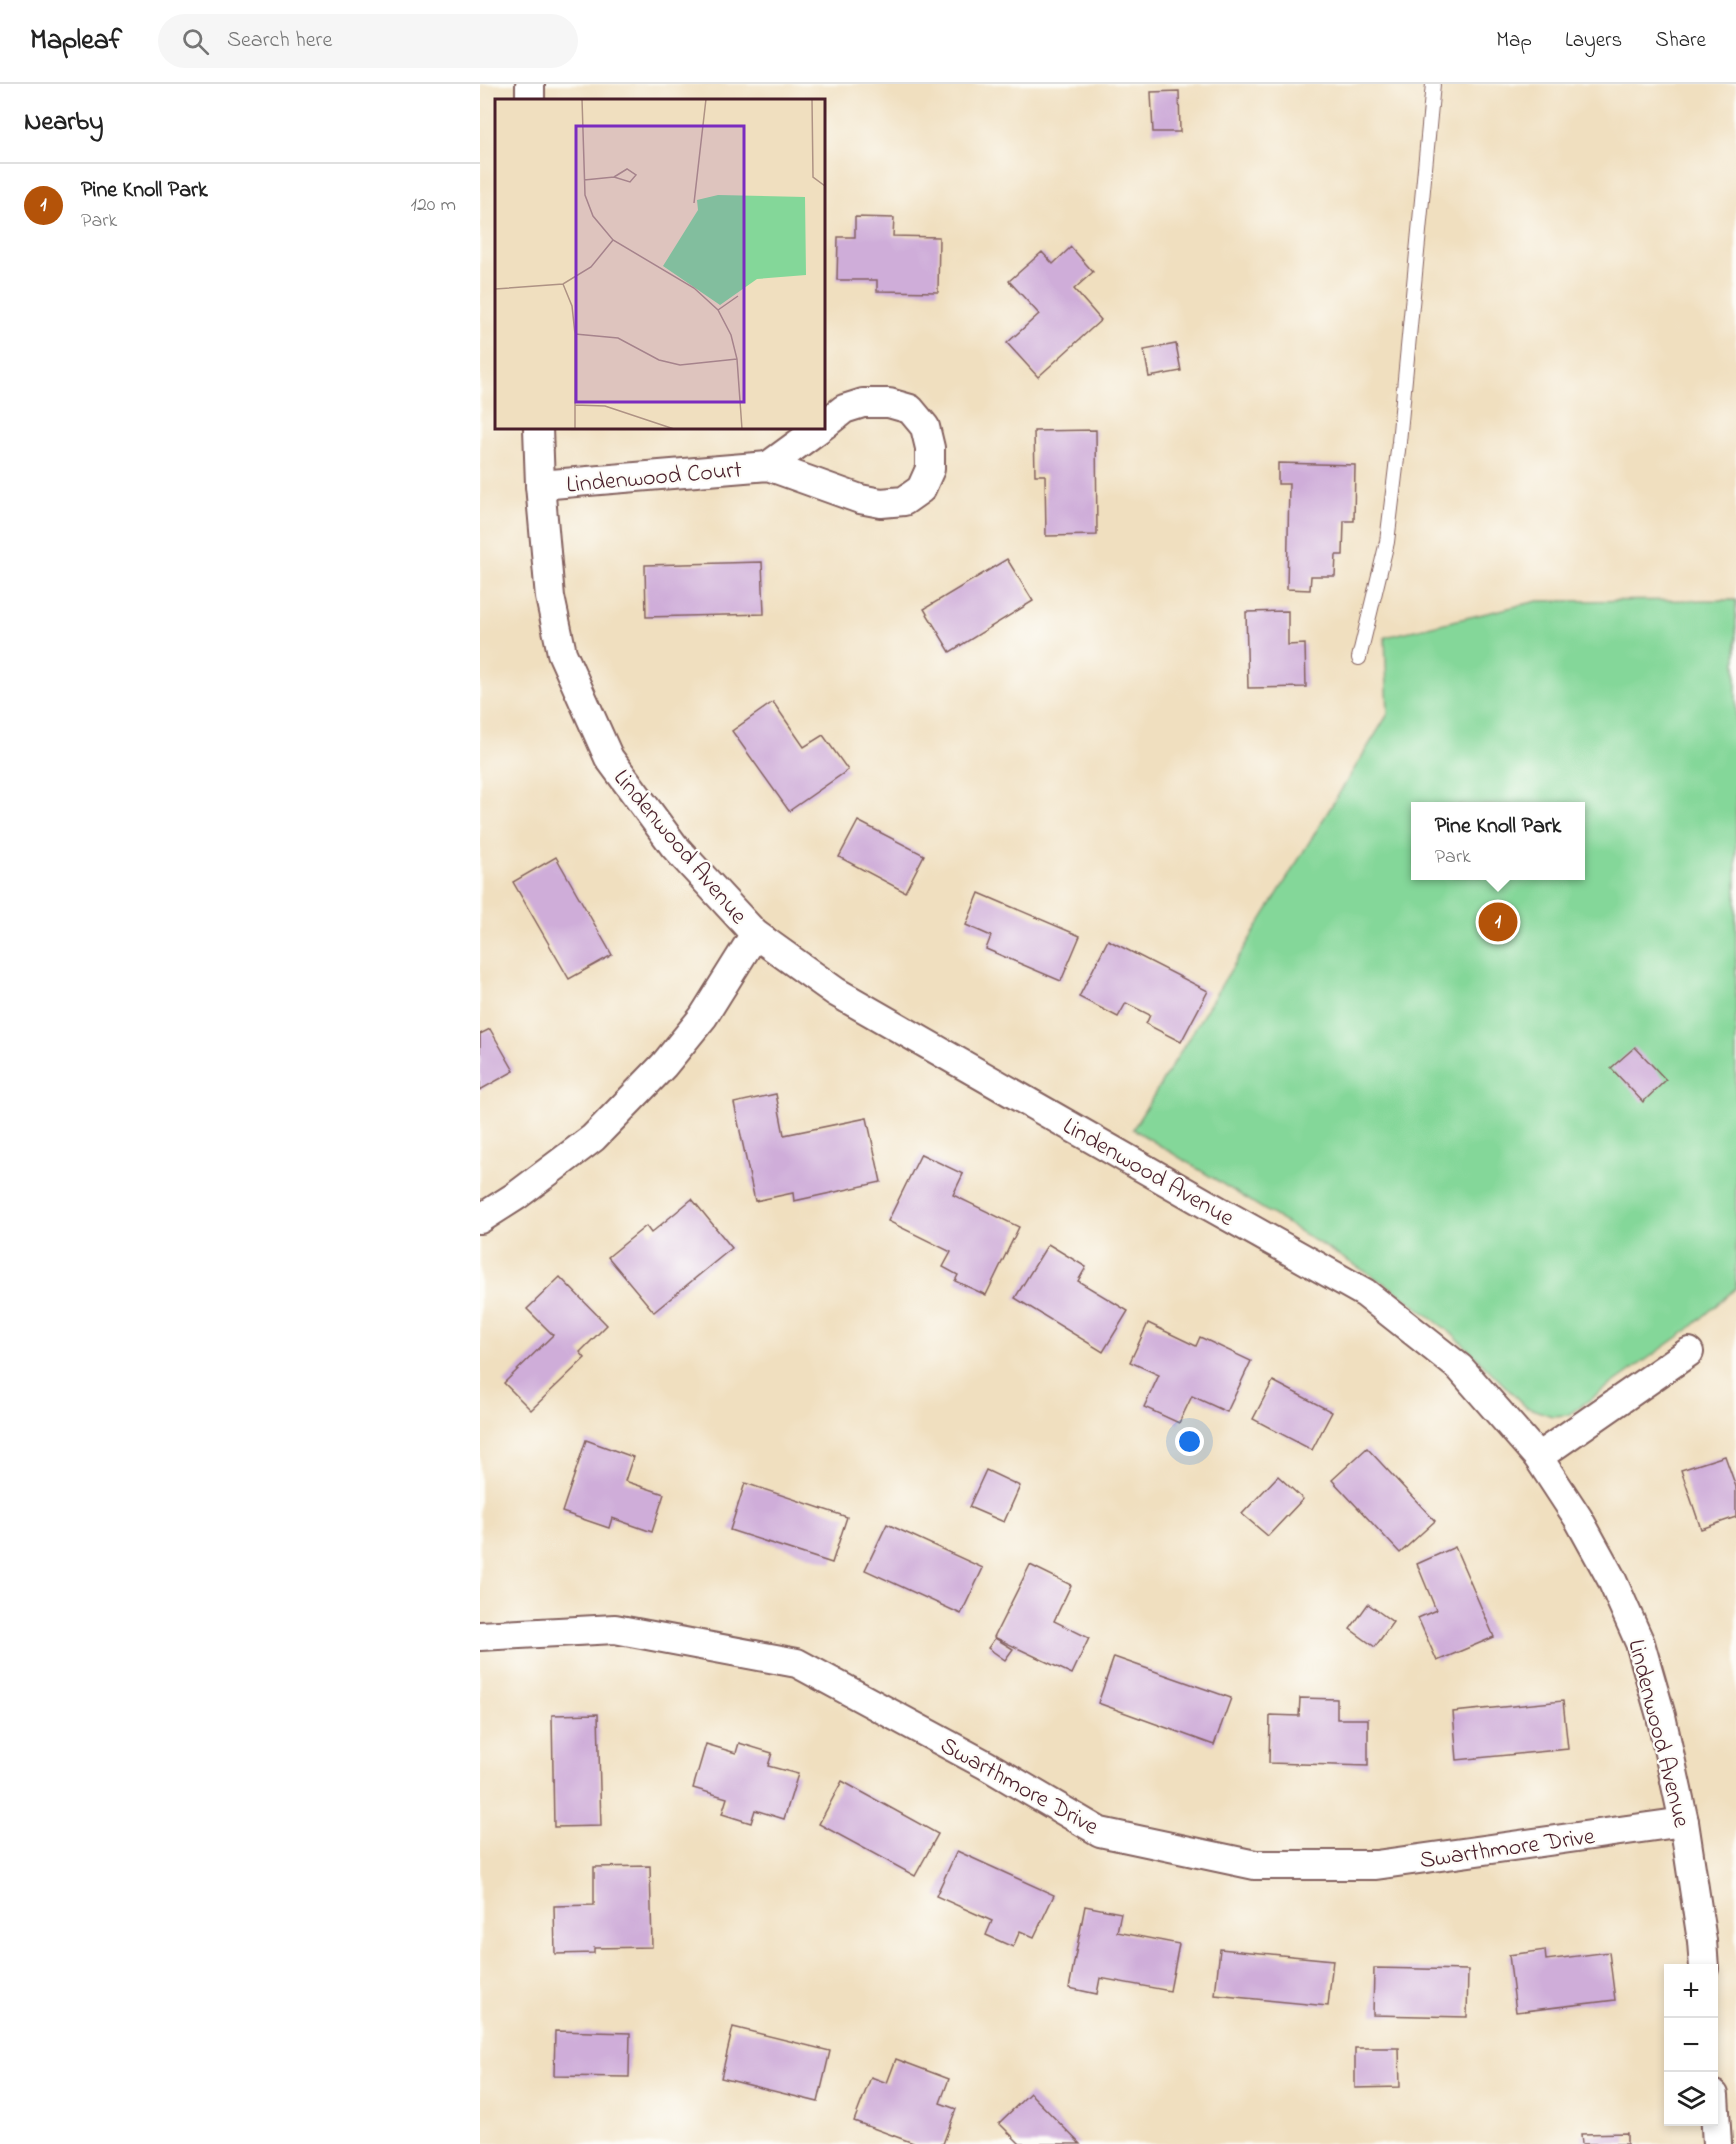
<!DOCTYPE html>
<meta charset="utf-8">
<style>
:root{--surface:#fff;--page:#f6f6f6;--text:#222;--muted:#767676;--line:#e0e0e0;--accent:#b45309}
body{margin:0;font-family:"Indie Flower",sans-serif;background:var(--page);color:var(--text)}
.controls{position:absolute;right:18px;bottom:18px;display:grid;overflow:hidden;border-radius:0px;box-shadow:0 3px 9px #0003}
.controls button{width:54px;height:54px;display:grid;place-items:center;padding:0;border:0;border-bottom:2px solid var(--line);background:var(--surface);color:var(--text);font:30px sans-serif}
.you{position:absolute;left:710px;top:1358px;width:21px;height:21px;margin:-15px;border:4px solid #fff;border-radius:50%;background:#1a73e8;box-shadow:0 0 0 9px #1a73e833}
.badge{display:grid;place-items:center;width:39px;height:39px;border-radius:50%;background:var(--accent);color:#fff;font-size:20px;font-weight:700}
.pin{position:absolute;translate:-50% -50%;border:3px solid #fff;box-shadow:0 2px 6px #0006}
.popup{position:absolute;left:931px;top:718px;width:174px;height:78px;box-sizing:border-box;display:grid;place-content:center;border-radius:0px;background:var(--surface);filter:drop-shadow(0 2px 4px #0005);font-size:20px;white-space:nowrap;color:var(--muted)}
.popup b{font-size:22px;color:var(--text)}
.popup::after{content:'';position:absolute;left:50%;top:100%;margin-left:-12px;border:12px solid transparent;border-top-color:var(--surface)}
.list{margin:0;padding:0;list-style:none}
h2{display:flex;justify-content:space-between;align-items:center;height:78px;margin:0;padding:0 24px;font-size:26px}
h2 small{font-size:20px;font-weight:400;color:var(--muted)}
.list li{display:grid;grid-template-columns:39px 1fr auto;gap:18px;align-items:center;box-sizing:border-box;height:84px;padding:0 24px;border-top:2px solid var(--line)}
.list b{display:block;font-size:22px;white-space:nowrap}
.list p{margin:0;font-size:20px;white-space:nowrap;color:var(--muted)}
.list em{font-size:20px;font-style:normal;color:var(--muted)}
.icon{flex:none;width:33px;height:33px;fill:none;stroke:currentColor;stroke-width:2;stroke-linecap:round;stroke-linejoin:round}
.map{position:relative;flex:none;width:1256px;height:2060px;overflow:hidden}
header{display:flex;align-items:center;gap:36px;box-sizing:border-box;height:84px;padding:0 30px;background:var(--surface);border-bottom:2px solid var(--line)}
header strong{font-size:28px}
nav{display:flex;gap:33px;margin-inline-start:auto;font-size:21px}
.search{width:420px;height:54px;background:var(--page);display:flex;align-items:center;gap:15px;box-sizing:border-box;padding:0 21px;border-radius:33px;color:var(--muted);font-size:22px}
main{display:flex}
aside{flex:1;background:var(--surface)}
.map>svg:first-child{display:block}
</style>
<header>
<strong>Mapleaf</strong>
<div class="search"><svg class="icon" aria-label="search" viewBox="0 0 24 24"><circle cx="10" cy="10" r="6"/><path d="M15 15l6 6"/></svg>Search here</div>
<nav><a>Map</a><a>Layers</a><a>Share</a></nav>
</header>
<main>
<aside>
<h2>Nearby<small></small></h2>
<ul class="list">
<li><span class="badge">1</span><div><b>Pine Knoll Park</b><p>Park</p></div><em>120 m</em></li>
</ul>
</aside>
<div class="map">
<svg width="1256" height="2060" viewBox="0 0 1256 2060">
<rect width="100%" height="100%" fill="#fdfcf7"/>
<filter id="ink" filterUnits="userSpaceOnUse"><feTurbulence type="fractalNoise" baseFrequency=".0167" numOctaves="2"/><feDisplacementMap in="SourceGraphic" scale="12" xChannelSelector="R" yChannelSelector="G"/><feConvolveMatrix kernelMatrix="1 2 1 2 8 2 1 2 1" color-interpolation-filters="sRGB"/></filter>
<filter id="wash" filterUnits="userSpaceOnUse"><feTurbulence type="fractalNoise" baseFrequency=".008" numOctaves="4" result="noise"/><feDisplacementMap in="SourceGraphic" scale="24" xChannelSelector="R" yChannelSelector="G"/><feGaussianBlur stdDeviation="1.35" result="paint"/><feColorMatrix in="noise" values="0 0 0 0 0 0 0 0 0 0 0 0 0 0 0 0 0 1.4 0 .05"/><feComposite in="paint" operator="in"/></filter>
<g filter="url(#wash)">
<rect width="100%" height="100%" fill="#f0dfbf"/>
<path fill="#84d799" stroke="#677b62" stroke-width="1.5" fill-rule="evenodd" d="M1256,516V1204L1208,1246L1088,1331L1072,1332L1046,1323L975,1252L912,1204L653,1045L908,630L905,553L1058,517ZM936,722H1100V792H936Z"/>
<g id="blocks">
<g fill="#cfadd9">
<path d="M699,7L700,48H673L671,8Z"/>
<path d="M375,133L414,134L413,152L459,153L458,208L397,207V196H357L358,153H375Z"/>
<path d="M591,163L613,188L594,205L621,236L558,293L527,259L559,230L529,197L562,168L573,180Z"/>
<path d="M696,260L701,287L669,293L664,266Z"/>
<path d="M616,346L617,451L566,452L565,391H555L554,347Z"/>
<path d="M798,379L875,381L874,437H864L863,471H856L855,492H831L830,506L807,505L809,400H798Z"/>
<path d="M527,475L553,517L470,568L444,525Z"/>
<path d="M282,478L284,530L166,533L165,481Z"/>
<path d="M808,527V561L825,560L826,603L768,604L766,528Z"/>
<path d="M293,618L324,663L343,651L368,686L309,727L252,647Z"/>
<path d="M378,737L444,771L425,808L359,773Z"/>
<path d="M76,773L132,871L89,895L33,798Z"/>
<path d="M499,809L600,852L581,897L506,865L511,852L486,841Z"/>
<path d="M628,856L728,907L701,958L666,940L670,931L646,919L638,933L599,913Z"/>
<path d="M10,945L34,987L0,1006V950Z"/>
<path d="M1155,963L1186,996L1163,1018L1131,984Z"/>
<path d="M296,1010L304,1051L387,1034L401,1098L314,1117L313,1109L275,1117L254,1019Z"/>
<path d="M441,1070L483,1090L473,1111L539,1143L506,1211L475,1197L478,1191L463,1183L471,1168L408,1137Z"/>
<path d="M212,1115L252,1164L174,1228L128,1173L166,1142L171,1149Z"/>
<path d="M568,1160L606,1183L598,1197L648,1227L623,1268L535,1214Z"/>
<path d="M80,1193L127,1241L100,1268L105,1274L51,1326L24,1299L73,1251L47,1225Z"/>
<path d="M668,1239L716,1262L720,1253L771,1277L747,1328L712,1312L699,1339L664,1323L679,1291L650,1278Z"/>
<path d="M793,1297L852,1328L832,1366L773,1335Z"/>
<path d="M106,1356L153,1373L145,1397L184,1410L172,1448L132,1434L129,1444L82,1428Z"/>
<path d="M887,1364L955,1437L920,1469L852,1396Z"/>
<path d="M1245,1372L1256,1403V1433L1221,1445L1201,1386Z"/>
<path d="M506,1386L540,1402L524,1438L489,1423Z"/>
<path d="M798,1392L823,1415L788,1452L762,1430Z"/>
<path d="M265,1399L367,1433L352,1479L250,1446Z"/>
<path d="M407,1440L503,1484L481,1530L385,1486Z"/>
<path d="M975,1463L1014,1553L957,1577L938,1534L956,1526L937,1480Z"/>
<path d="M550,1481L591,1501L574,1537L609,1554L592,1590L514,1553Z"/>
<path d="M888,1520L913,1538L895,1563L870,1545Z"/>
<path d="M515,1554L533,1565L525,1576L508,1564Z"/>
<path d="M634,1573L751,1614L734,1661L618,1619Z"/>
<path d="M820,1614L857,1615V1635H888V1682L789,1679L790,1631L819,1632Z"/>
<path d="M1083,1617L1088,1665L977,1676L973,1628Z"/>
<path d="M118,1630L121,1742L74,1743L72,1631Z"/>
<path d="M259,1659L292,1669L288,1682L318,1690L304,1735L275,1726L271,1739L242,1730L247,1714L213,1704L226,1660L256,1669Z"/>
<path d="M362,1697L458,1750L435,1792L339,1740Z"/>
<path d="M477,1767L574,1811L554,1853L540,1847L533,1863L506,1851L512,1837L456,1812Z"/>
<path d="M170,1782L172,1863L114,1864V1869L75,1870L74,1822L114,1821V1783Z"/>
<path d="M605,1822L641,1829L637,1848L699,1860L690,1907L620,1894L617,1910L589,1904Z"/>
<path d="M740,1865L853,1876L848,1922L735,1911Z"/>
<path d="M1065,1866L1066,1876L1129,1868L1135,1916L1036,1928L1029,1871Z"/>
<path d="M894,1884L988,1886L987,1933L893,1931Z"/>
<path d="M253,1943L350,1967L338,2018L241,1994Z"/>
<path d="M75,1947L150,1949L149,1993L74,1992Z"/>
<path d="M875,1964H919L920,2003L875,2004Z"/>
<path d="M416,1975L469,1995L460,2019L476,2025L463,2060H436L374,2037L391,1993L407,1999Z"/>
<path d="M550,2009L600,2060H540L519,2039Z"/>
<path d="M1147,2049V2060H1102L1101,2050Z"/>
</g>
</g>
</g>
<g filter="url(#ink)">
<use href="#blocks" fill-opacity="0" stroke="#84625f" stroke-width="1.5"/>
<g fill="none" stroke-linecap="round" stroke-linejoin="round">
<defs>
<path id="service" d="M879,574L907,458L919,358L953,0"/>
<g id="minor">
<path d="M50,0V16"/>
<path d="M58,344L60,401L70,513L82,569L129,674L194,762L275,850L356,908L728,1121L885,1209L980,1284L1058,1373L1098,1434L1131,1494L1160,1559L1181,1632L1204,1738L1222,1857L1224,1884"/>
<path d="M288,382L340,344"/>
<path d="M60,401L288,382L380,415L401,419L424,417L441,405L450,385V364L445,343L430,325L409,319H383L364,325L344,341"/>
<path d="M0,1135L36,1112L113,1054L184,981L223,933L275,850"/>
<path d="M1058,1373L1209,1268"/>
<path d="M0,1552L135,1545L317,1579L506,1681L620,1748L775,1781H896L1204,1738"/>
<path d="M1234,2011L1237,2060"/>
</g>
</defs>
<use href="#service" stroke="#84625f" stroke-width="16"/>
<use href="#minor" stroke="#84625f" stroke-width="32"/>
<use href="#service" stroke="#fff" stroke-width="14"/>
<use href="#minor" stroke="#fff" stroke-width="28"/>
</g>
</g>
<g text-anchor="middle" stroke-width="4.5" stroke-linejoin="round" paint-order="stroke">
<g font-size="24" fill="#4a1f2b" stroke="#fdfcf7">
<text transform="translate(174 392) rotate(-5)" y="8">Lindenwood Court</text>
<text transform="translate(201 762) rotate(50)" y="8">Lindenwood Avenue</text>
<text transform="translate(669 1087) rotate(30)" y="8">Lindenwood Avenue</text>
<text transform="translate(1180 1649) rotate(76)" y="8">Lindenwood Avenue</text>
<text transform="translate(540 1701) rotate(29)" y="8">Swarthmore Drive</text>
<text transform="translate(1027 1763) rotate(-8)" y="8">Swarthmore Drive</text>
</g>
</g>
<g transform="translate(15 15)">
<rect width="330" height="330" fill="#f0dfbf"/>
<path d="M223,96L310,98L311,176L262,180L225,206L168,167L203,111L202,101Z" fill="#84d799"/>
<path fill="none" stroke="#ae9284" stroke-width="1.5" d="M87,0L90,96L98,117L118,141L199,189L223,211L236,236L242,260L247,330M317,0L318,78L330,87M89,81L119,78L135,83L141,76L132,70L119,78M199,104L211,0M68,185L77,207L80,235V330M0,190L68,185L96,168L118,141M223,211L243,197M80,235L123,239L164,261L185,266L242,260M80,306L110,307L179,330"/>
<path fill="#7b2cbf" fill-opacity="0.15" stroke="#7b2cbf" stroke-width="3" d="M81,27H249V303H81Z"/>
<rect width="330" height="330" fill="none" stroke="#4a1f2b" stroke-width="3"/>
</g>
</svg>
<div class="controls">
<button>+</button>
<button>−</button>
<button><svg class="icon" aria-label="layers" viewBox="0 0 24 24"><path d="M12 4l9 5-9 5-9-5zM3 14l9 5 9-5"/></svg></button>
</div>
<div class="you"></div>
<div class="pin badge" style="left:1018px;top:838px">1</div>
<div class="popup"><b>Pine Knoll Park</b>Park</div>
</div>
</main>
